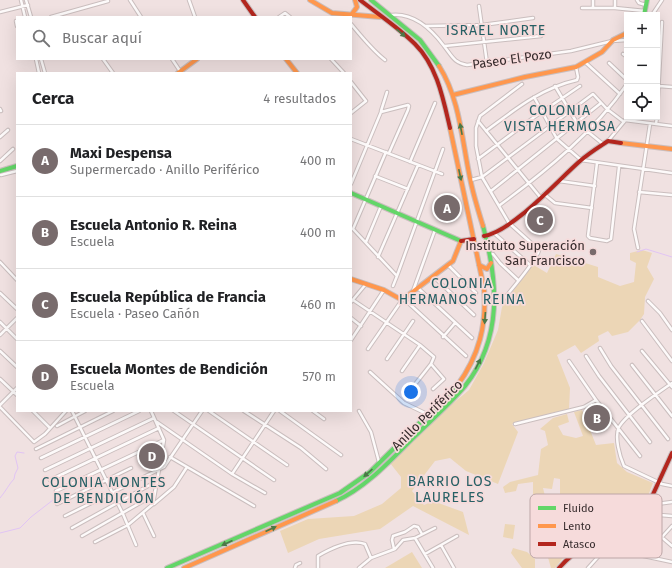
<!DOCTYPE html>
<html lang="es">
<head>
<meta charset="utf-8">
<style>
	body { margin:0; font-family:"Fira Sans",sans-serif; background:#f2f2f2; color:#202124 }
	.controls { position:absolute; right:12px; top:12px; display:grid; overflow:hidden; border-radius:0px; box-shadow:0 4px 16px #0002 }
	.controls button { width:36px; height:36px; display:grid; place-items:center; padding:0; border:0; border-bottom:1px solid #e0e0e0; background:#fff; color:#202124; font:20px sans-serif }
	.you { position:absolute; left:411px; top:392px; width:14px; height:14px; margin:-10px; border:3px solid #fff; border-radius:50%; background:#1a73e8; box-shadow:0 0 0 6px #1a73e833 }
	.badge { display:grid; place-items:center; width:26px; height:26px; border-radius:50%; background:#786b6c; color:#fff; font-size:13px; font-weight:700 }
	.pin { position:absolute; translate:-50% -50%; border:2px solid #fff; box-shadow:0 1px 4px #0006 }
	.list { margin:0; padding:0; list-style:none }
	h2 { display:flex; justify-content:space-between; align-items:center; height:52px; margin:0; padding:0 16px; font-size:17px }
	h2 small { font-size:13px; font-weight:400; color:#757577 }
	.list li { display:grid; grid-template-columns:26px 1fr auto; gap:12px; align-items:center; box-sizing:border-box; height:72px; padding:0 16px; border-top:1px solid #e0e0e0 }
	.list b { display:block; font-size:15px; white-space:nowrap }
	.list p { margin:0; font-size:13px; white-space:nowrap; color:#757577 }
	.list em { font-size:13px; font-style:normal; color:#757577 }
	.icon { flex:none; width:22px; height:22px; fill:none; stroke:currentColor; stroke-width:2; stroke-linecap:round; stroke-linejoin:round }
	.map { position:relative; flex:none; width:672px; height:568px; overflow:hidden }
	.search { position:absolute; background:#fff; box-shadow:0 4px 16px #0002; left:16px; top:16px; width:336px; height:44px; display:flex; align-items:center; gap:10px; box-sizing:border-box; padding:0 14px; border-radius:0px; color:#757577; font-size:15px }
	.panel { position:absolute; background:#fff; box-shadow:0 4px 16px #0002; left:16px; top:72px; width:336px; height:340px; border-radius:0px }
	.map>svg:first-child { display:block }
</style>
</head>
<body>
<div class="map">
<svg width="672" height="568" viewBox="0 0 672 568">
	<rect width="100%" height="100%" fill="#f0e1e1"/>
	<path fill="#ecd6b6" d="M642,250l10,3 -5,14 7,12 -9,18 -1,17 -4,6 -12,12 -16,4 -4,-5 -10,5 1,5 -18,12 -6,-8 -18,10 13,33 -1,21 -57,15 6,8 -20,52 -32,-13 -16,-13 -15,3 -23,30 12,14 9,-4 30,11 6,23 -56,-29 -33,23 -61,10 -31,14 -8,-22 28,-12 46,-3 28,-12 19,-16v-11l-11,-14 55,-53 24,-20 15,-27 14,-33 4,-23 30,-43 15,9 9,-19 42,13v10l22,9 14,-4 2,-19 -6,-3v-7z
		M582,410l14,35 18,-2 3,20 10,9 26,11 -9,23 3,12 -4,10 -8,4 -25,-1 -27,14 -7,-17v-7l-6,-19 -10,-3v-20l-6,-1 -2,11 -9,-1 3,12 -13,-1v-17l-15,2 -2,7 -11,2 -2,-6 7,-5 28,-7 3,-26 7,-4 -3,-14 -5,-2 13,-11 14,-4 2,8 -11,4 5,9 13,3 7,-2 -9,-24z
		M505,524l10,1 -2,14 -10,-2z
		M562,532h8l8,15 -11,6 -12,15h-4l-4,-14 14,-1z
		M513,548l14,4 8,7v9h-13l-11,-15z
		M412,552l10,16h-37z"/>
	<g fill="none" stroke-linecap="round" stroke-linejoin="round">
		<path stroke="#e1c4f4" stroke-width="1" d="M637,252l9,-3 26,8
			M0,498c6,-7 9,-14 14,-19l1,-5 3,-6 -3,-12 2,-4 7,1
			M0,533l20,-5 11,-11 22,-17"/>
		<g stroke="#cabebe" stroke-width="4.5">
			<path id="street" d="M21,0l4,17
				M26,0l5,17
				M130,0l11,17
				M189,0l6,17
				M637,0l2,3 7,2
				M479,6l8,57
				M593,7v-7
				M615,7v-7
				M582,8h33l30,3
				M0,12l28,-7
				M392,15c22,-2 40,15 52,31 8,10 10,17 23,19l104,-14 41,-10 15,-1
				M652,15l10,-15
				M51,17l57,-16
				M279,17l6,-4 5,4
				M16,21l1,5
				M351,24c10,12 22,27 34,36
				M426,26l56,-1 51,-7
				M445,46l96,-10
				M623,54l4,3
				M36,59l3,14
				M41,59l4,14
				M103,59l10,14
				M172,59l8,12
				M331,59l13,14
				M586,63l34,31
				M609,63l18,17
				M351,82l15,19 -15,12
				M555,86l22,37 26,21
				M659,86l13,1
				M534,97l23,42 24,21 91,13
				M0,109l1,2
				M381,111l6,-19
				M657,114l5,-92
				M625,120l47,6
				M478,121l63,77
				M656,124l1,-7
				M486,131c28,-21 55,-43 91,-51l1,-3 -2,-10
				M0,137l8,-7
				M351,139l91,35
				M608,141l20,-24
				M386,152l-33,77 44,47 -4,10
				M478,159l55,-41 47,-32
				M0,161l13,-12
				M410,162l25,-59
				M597,163l-9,73 2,2 17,3 4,-2 8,-72
				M1,175l16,-4
				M375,176l33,13
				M471,180l11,-3 111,-83 14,15 17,13
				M559,181l36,5
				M351,184l30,-72 27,-7 1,1 -1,4 -19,43
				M491,191l110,-88
				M639,192l33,3
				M544,194l11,9 37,5
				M500,205c46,-34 94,-73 127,-121
				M495,234l35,31
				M366,242l15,-36
				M638,248l-4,-19 16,-105
				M490,254h3l7,9 18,17
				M378,257l40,-92
				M0,262l17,18
				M448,265l28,28
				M397,276l46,-127
				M434,277l40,38
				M419,289l53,49
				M413,291l22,-61
				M0,293l17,16
				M404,299l62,57
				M353,300l67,45 14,12 -3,7 -15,19
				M503,300c7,-9 35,-41 36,-50l-30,-27 -27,-46 -6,-31v-18l4,-12 42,-32
				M648,301l12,12 12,17
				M351,302l15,-18
				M351,318l10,8
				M642,321l30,40
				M0,322l17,17
				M0,335l17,-17
				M443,337l12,-14
				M351,340l33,-50
				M600,348l11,18 57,73
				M368,349l34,-49
				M0,351l17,16
				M642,351l30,36
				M586,356l13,20 51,66
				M387,359l26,-38
				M569,361l27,39 44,56
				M431,364l13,15 -11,10
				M632,365l40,51
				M402,371l18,-26
				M370,372l34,31 23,11
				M0,379l17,16
				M672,383c-14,10 -45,30 -53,44 -5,10 1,30 5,39l38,18 10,2
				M0,405l17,-17
				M0,407l34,35 11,-8 21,-23
				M33,411l17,17
				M72,411l51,103 13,31
				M174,411l100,69
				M209,411l78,54
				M244,411l57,37 25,21
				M280,411l61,44
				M313,411l11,8
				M359,411l12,21 8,30
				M157,422l75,52 33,19
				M515,424l69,-17 12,-7
				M57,426l28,-15
				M36,449l77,-38
				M170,457l84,49
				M41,458l98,-47
				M45,470l109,-52
				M232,474l42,-63
				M50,480l109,-52
				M56,491l108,-51
				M57,504l74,-36
				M154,504l20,-17 13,-20
				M649,505l23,-3
				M143,513l11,23
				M660,515l12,1
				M65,516l99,-49 38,-56
				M72,528l85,-47
				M651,528l21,18
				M82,536l72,-41
				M662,537l10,-11
				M415,538l18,30
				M95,542l33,-17 25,-21 11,-64 -13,-29
				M595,542l30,10 47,10
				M441,545l13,23
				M394,549l-2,-9 1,-4 12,-4 9,-6 4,1 4,7
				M425,554l32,-18
				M295,568l1,-3 4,-2
				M318,568v-12c12,-7 33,-17 47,-12l6,14
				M359,568l12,-10 24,-9 8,-9 12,-2 20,-10
				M588,568l19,-21"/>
		</g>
		<g stroke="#cabebe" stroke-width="6">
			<path id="fast" d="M371,0l49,40 19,26
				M644,15l3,-15
				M0,171l17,-5
				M351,193l110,48
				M336,501c29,-13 53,-39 75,-61 18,-18 38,-35 54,-54 38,-48 33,-105 18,-160
				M167,568l173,-75 30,-21 87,-86"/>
		</g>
		<g stroke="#cabebe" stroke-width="6">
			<path id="slow" d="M310,0l22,13 48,4
				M352,14l5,-7 -2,-7
				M286,59l11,14
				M439,66c21,33 23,75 31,112 3,16 8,32 13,48
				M178,73l19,-14
				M453,95l72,-18 51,-10 26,-15 11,-12 14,-7
				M450,128l34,160c3,37 -5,68 -27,98
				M621,143l51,6
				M479,265l8,4 4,-6
				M351,279l33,11 18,10 51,-39 8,-20
				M184,568l152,-67"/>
		</g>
		<g stroke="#cabebe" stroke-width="6">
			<path id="jam" d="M243,0l12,17
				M360,0c18,14 39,28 55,44 22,22 28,54 35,84
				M484,236c29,-5 73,-55 96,-75 9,-8 19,-14 28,-20l13,2
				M461,241l13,-2
				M559,568c15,-17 34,-29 56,-32 14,-2 25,3 36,-8l-2,-25 23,-50"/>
		</g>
		<use href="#street" stroke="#fdfafa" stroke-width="2.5"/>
		<use href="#fast" stroke="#63d668" stroke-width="4"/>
		<use href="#slow" stroke="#ff974d" stroke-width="4"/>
		<use href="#jam" stroke="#b3261e" stroke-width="4"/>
	</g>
	<defs><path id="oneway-solid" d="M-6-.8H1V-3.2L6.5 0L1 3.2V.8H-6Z"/></defs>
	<g fill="#4b7848">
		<use href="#oneway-solid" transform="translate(401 33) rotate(41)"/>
		<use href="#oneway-solid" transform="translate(461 129) rotate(-101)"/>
		<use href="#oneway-solid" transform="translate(460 175) rotate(78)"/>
		<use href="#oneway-solid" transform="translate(485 318) rotate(94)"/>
		<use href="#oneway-solid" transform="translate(478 364) rotate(-63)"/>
		<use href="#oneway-solid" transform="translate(368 473) rotate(138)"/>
		<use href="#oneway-solid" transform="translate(271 529) rotate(-24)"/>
		<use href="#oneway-solid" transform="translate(227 543) rotate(156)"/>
	</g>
	<circle fill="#786b6c" stroke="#f6dbdb" stroke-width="1.5" cx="593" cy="252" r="4"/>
	<g text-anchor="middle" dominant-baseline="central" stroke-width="3.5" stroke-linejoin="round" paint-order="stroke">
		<g font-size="13" fill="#372c2d" stroke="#f6dbdb">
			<text transform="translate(512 59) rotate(-8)">Paseo El Pozo</text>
			<text transform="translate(427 415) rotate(-45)">Anillo Periférico</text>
		</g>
		<g font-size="13" fill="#372c2d" stroke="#f6dbdb" text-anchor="end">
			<text x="585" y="245">Instituto Superación<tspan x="585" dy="15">San Francisco</tspan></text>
		</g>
		<g font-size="14" letter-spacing="1" fill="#266065" stroke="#f6dbdb">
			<text x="496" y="30">ISRAEL NORTE</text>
			<text x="560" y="110">COLONIA<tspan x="560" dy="16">VISTA HERMOSA</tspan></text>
			<text x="462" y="283">COLONIA<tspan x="462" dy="16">HERMANOS REINA</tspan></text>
			<text x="450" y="481">BARRIO LOS<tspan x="450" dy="16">LAURELES</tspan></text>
			<text x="104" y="482">COLONIA MONTES<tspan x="104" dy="16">DE BENDICIÓN</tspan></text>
		</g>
	</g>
	<rect x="530" y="494" width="132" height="64" rx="6" fill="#f6dbdb" stroke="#bda6a7" stroke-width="1"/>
	<rect x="538" y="506" width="18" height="4" fill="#63d668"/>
	<rect x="538" y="524" width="18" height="4" fill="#ff974d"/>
	<rect x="538" y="542" width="18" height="4" fill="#b3261e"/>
	<g font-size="11" fill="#372c2d">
		<text x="563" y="512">Fluido</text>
		<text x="563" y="530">Lento</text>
		<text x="563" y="548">Atasco</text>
	</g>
</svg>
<div class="controls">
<button>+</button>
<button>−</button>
<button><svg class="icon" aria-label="locate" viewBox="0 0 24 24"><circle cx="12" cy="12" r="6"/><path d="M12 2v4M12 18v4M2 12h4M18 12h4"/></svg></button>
</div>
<div class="you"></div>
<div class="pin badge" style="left:447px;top:208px">A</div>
<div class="pin badge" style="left:597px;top:418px">B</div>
<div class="pin badge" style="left:540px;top:220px">C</div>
<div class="pin badge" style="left:152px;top:456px">D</div>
<div class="search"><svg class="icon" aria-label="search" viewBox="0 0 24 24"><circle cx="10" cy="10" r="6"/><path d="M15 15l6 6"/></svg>Buscar aquí</div>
<section class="panel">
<h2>Cerca<small>4 resultados</small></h2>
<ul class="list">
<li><span class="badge">A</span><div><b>Maxi Despensa</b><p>Supermercado · Anillo Periférico</p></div><em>400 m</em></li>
<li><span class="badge">B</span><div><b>Escuela Antonio R. Reina</b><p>Escuela</p></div><em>400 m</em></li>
<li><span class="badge">C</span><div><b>Escuela República de Francia</b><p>Escuela · Paseo Cañón</p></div><em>460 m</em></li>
<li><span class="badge">D</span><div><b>Escuela Montes de Bendición</b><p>Escuela</p></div><em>570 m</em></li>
</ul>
</section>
</div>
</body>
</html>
